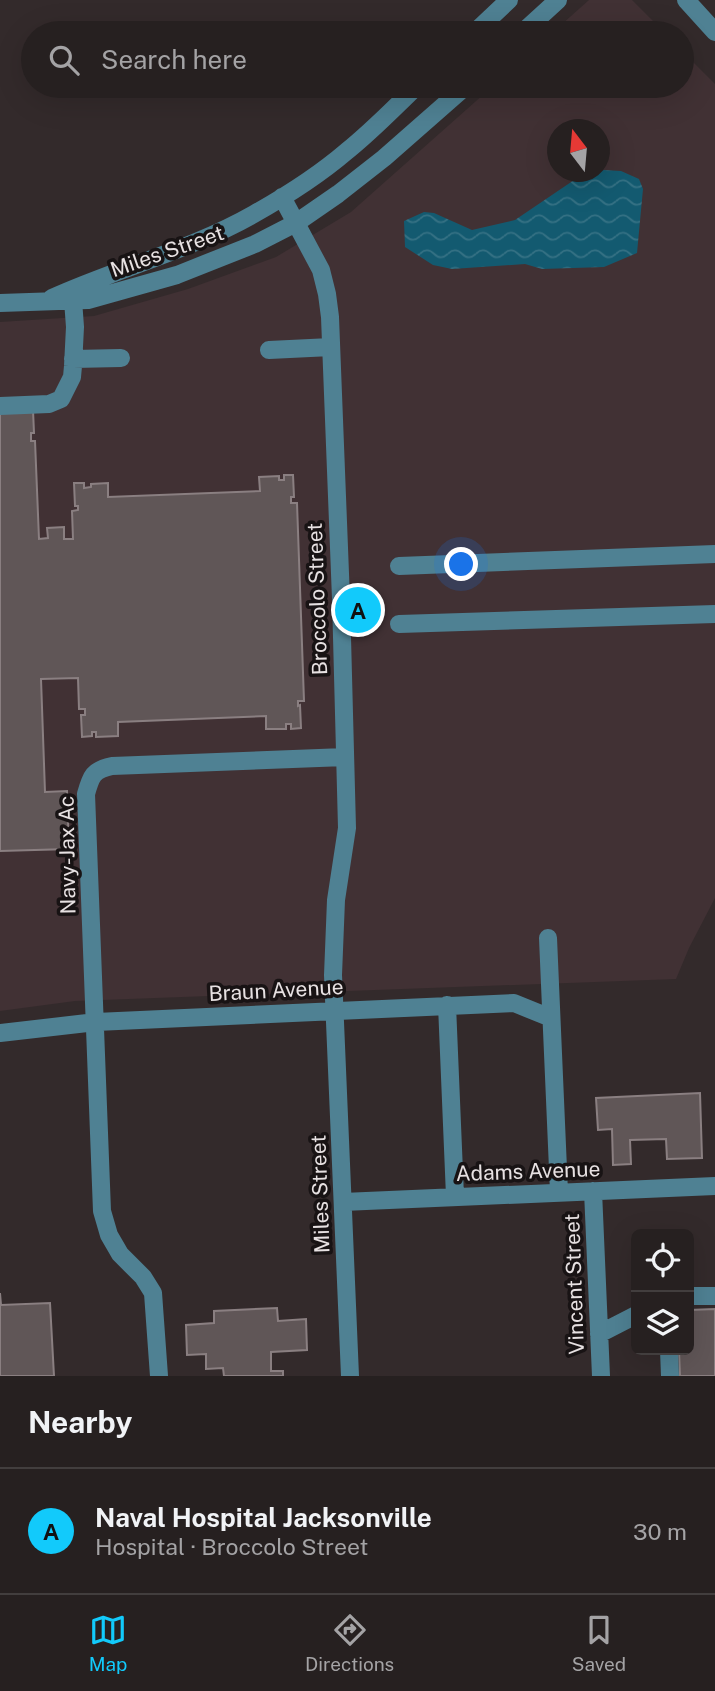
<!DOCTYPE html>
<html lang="en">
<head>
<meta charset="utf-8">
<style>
	body { margin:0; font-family:"Public Sans",sans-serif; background:#322d2d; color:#f1f3f6 }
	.controls { position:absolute; right:21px; bottom:21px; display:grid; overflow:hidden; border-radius:10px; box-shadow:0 7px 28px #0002 }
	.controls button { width:63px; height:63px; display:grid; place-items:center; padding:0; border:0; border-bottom:2px solid #423e3e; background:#262020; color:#f1f3f6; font:35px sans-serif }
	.compass { position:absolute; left:547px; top:119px; width:63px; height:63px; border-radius:50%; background:#262020; box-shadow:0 7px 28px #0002; rotate:344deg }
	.you { position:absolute; left:462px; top:565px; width:24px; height:24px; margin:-18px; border:5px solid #fff; border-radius:50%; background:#1a73e8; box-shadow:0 0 0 10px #1a73e833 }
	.badge { display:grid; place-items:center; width:46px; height:46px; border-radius:50%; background:#12cafb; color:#111; font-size:23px; font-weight:700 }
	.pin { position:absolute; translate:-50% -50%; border:4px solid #fff; box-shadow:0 2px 7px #0006 }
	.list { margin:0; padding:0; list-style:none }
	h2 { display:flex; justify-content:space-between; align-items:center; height:91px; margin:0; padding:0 28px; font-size:30px }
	h2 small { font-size:23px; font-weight:400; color:#a4a3a5 }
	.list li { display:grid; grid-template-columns:46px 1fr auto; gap:21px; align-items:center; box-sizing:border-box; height:126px; padding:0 28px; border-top:2px solid #423e3e }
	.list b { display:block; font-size:26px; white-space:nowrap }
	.list p { margin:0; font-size:23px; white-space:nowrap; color:#a4a3a5 }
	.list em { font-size:23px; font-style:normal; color:#a4a3a5 }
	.icon { flex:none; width:38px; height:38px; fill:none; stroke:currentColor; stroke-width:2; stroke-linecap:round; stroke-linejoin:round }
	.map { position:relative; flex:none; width:715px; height:1376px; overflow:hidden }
	.search { position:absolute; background:#262020; box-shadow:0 7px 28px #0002; left:21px; right:21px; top:21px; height:77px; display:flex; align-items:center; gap:18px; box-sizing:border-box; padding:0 24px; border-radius:38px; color:#a4a3a5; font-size:26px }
	.sheet { height:217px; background:#262020 }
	nav { display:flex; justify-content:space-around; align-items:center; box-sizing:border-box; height:98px; border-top:2px solid #423e3e; background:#262020; font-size:19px; color:#a4a3a5 }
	nav a { display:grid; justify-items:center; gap:4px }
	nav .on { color:#12cafb }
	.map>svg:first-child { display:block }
</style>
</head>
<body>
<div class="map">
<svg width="715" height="1376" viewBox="0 0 715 1376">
	<defs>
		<pattern id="water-waves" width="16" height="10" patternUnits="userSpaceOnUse" patternTransform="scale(1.75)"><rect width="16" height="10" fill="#135a70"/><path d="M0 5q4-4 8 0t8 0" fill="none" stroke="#357184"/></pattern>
	</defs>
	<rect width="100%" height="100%" fill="#332a2b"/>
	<path fill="#413134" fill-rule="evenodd" d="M589,0h43l33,33h-113z
		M682,51l33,33v814l-26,50 -13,31 -601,22 -75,10v-689l94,-6 94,-27 88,-32 75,-45 142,-126h189zM558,130h42v42h-42z"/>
	<path fill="url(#water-waves)" d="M604,170l17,1 18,8 4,10 -6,64 -33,14 -62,2 -17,-5 -73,5 -19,-4 -28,-18 -1,-26 20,-9 10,1 38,17 43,-10 68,-46z"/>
	<path fill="#605657" stroke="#8a7f81" stroke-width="2" d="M33,410l1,23h-3v8h4l4,98 9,-1 -1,-10 17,-1v12h9l-1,-28 6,-1v-4h-3l-1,-23h10v5l7,-1v-3l17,-1v14l152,-6 -1,-14 20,-1v4h5v-5h9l1,22h-3v6h6l7,198h-6v5l2,-1 1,23 -10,1v-5h-5v5h-20v-13l-148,6v14l-22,1v-5h-4v4l-10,1 -1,-22h4v-6h-6l-1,-31 -37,1 4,113 22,-1 2,58 -69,2v-440z
		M700,1093l2,65 -35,1 -1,-20 -36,1 1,24 -18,1 -1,-36 -14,1 -2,-32z
		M0,1293l1,12 49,-2 4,73h-54z
		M277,1308l1,13 28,-2 1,31 -36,2v19h12v5h-59l-1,-8 -17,1v-15l-19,1 -1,-30 28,-2v-12z
		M715,1309v67h-35l-1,-26h10v-40z"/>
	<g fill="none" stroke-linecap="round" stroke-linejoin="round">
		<path stroke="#4f8193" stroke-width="18" d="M686,0l29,32
			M474,33l35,-33
			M522,33l36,-33
			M282,197l39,73 6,24 3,23 11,282 6,229 -11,72 -3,75 17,401
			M52,298c66,-30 139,-48 202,-84 32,-18 65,-39 93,-63 25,-20 47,-43 70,-65
			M0,303l88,-3 89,-25 78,-31 41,-21 42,-29 46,-36 82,-72
			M269,350l62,-3
			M73,359l48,-1
			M0,406l49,-2 12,-5 11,-22 1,-11 2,-39 -2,-27
			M399,566l316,-12
			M399,624l316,-10
			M548,938l11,254
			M447,1005l8,191
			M0,1033l96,-11 418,-19 37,15
			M593,1191l8,185
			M343,1202l372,-16
			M689,1296h26
			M599,1334l37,-19
			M669,1350l1,26
			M159,1376l-6,-83 -10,-16 -23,-23 -11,-19 -7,-24 -16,-417c5,-18 7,-24 26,-28l233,-9"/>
	</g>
	<g text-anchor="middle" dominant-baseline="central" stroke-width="7" stroke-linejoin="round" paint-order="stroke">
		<g font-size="21" fill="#e7e1e2" stroke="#181314">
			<text transform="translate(167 251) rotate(-19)">Miles Street</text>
			<text transform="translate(317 599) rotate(-92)">Broccolo Street</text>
			<text transform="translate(67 855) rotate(-91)">Navy-Jax Ac</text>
			<text transform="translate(276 990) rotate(-3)">Braun Avenue</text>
			<text transform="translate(528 1171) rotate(-2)">Adams Avenue</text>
			<text transform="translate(320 1194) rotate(-92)">Miles Street</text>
			<text transform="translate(574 1284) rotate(-92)">Vincent Street</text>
		</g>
	</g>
</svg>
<div class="controls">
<button><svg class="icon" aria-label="locate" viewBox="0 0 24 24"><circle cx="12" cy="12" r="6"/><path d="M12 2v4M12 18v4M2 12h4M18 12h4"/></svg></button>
<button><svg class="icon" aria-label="layers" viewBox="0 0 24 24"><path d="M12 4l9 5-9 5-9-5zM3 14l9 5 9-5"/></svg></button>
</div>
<svg class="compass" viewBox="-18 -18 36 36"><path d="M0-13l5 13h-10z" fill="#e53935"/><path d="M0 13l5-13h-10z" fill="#a4a3a5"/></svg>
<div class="you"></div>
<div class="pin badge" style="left:358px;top:610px">A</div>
<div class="search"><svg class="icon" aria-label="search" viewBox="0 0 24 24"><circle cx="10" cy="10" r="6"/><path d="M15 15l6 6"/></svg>Search here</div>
</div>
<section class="sheet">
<h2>Nearby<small></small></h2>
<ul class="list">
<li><span class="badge">A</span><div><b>Naval Hospital Jacksonville</b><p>Hospital · Broccolo Street</p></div><em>30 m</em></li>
</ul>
</section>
<nav>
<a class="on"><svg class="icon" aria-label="map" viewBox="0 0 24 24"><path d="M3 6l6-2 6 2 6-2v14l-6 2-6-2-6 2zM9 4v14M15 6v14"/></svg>Map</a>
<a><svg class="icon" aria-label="directions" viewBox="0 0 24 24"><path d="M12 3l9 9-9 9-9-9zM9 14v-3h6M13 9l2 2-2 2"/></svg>Directions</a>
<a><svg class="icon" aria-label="saved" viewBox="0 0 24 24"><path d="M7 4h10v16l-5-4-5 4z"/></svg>Saved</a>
</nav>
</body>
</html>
